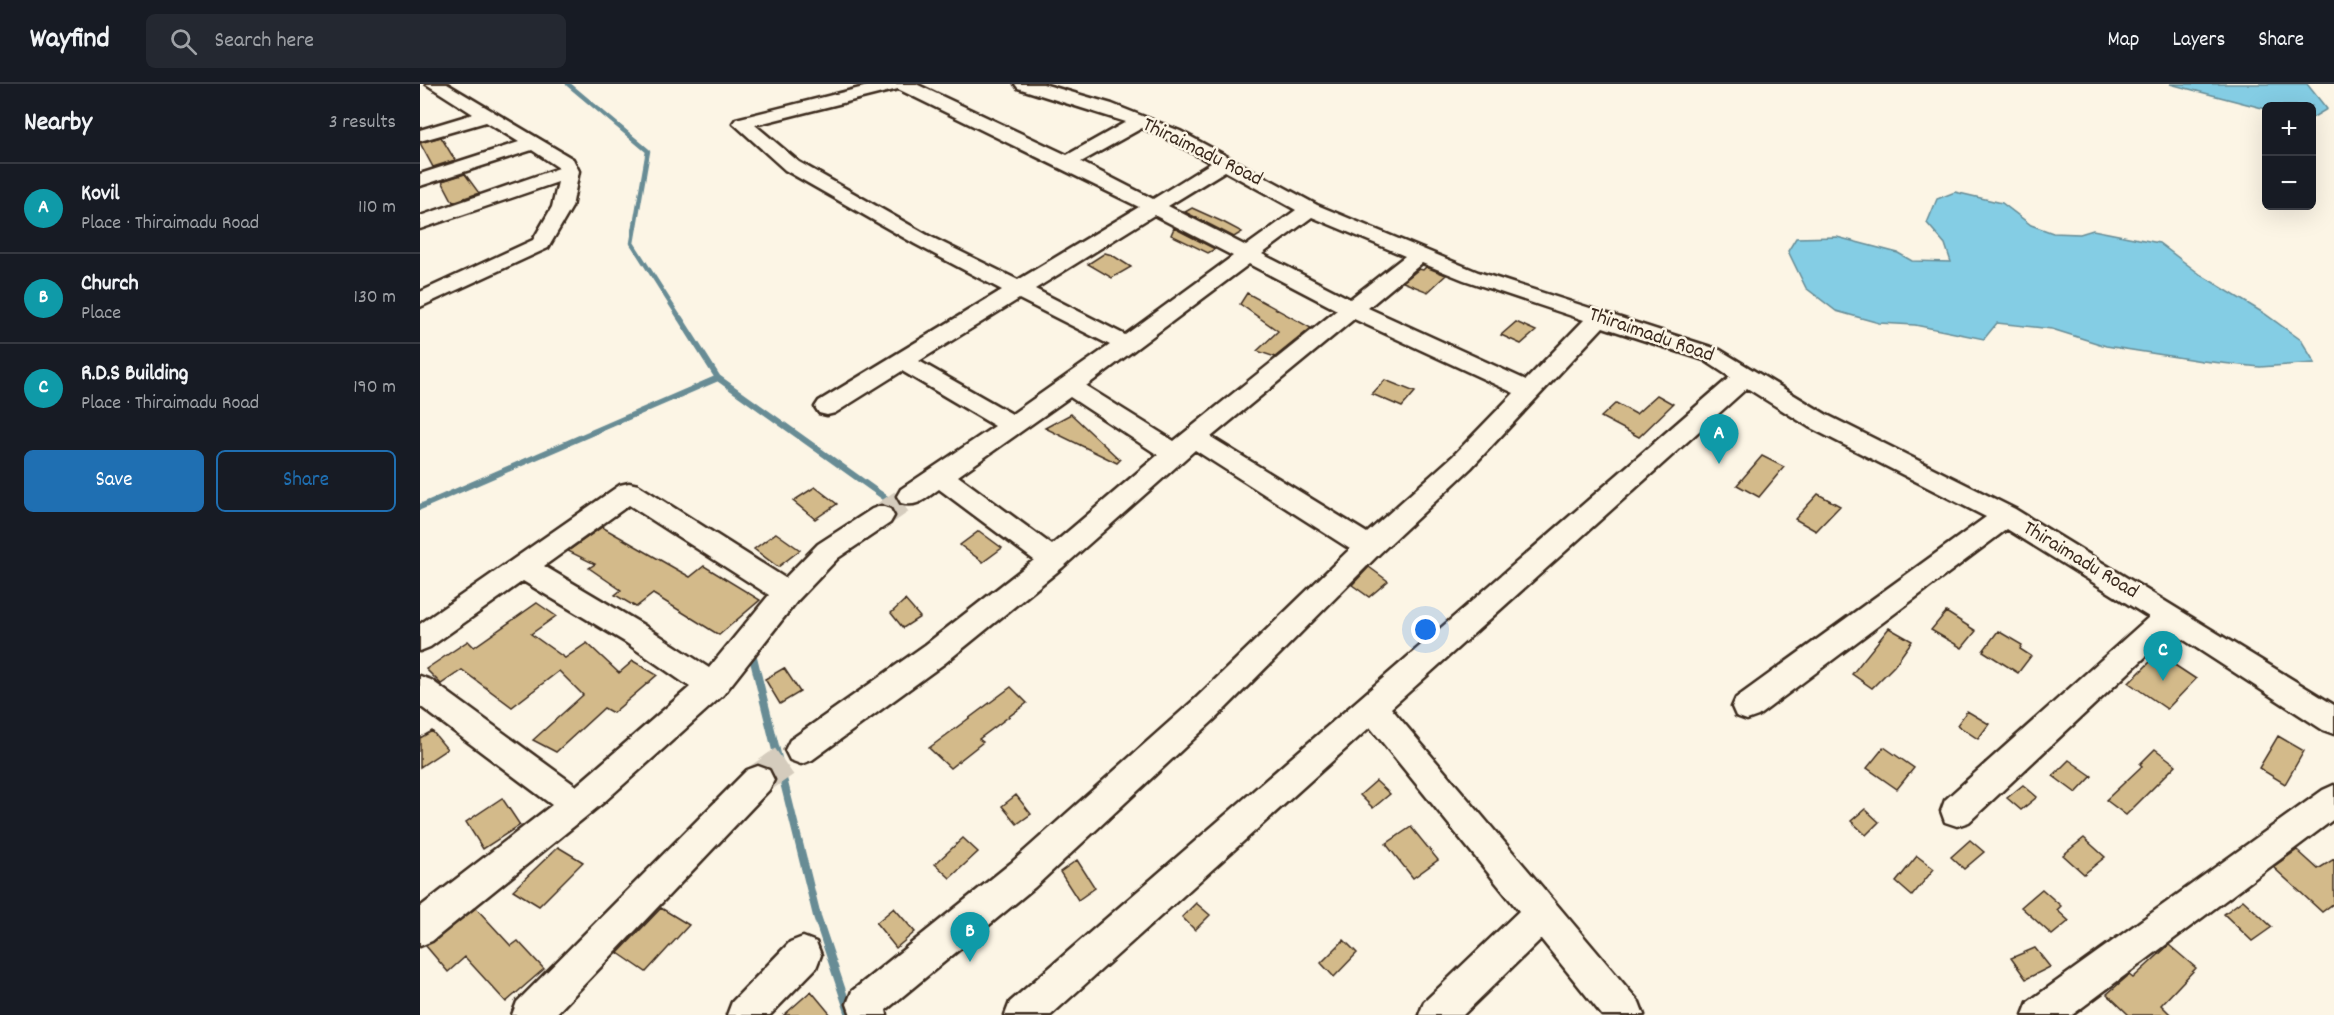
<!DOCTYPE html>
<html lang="en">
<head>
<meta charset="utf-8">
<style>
	body { margin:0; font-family:Dekko,sans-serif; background:#242831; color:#f1f3f6 }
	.controls { position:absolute; right:18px; top:18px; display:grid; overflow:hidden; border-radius:9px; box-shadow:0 6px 24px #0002 }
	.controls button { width:54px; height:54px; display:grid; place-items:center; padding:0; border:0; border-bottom:2px solid #363941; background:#171b24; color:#f1f3f6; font:30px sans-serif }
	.you { position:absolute; left:1006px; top:546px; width:21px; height:21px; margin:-15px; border:4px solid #fff; border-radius:50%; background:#1a73e8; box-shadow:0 0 0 9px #1a73e833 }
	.badge { display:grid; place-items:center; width:39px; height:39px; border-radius:50%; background:#1f6fb2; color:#fff; font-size:20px; font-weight:700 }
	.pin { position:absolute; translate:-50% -50px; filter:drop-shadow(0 2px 3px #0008) }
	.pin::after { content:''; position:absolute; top:32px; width:21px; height:18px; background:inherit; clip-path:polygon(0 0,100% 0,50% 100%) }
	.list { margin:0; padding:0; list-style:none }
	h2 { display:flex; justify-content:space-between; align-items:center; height:78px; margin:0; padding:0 24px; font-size:26px }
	h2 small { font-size:20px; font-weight:400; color:#9ea1a6 }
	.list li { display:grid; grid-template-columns:39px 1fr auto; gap:18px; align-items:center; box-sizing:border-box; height:90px; padding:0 24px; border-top:2px solid #363941 }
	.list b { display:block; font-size:22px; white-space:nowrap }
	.list p { margin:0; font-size:20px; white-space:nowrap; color:#9ea1a6 }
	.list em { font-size:20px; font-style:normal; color:#9ea1a6 }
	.actions { display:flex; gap:12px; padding:18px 24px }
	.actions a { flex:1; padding:14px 0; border:2px solid #1f6fb2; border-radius:9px; text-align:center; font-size:21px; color:#1f6fb2 }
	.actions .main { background:#1f6fb2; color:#fff }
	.icon { flex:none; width:33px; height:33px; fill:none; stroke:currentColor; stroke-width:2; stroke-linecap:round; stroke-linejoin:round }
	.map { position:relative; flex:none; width:1914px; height:931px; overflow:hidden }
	header { display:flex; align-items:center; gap:36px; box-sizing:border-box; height:84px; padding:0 30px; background:#171b24; border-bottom:2px solid #363941 }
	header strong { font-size:28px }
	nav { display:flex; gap:33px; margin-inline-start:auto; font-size:21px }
	.search { width:420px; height:54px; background:#242831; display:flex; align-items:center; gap:15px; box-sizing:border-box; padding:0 21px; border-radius:9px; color:#9ea1a6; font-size:22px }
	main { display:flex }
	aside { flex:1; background:#171b24 }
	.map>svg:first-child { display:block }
</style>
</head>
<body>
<header>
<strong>Wayfind</strong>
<div class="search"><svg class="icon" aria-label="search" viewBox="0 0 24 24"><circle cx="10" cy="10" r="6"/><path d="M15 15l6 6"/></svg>Search here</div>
<nav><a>Map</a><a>Layers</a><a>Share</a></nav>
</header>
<main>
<aside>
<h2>Nearby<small>3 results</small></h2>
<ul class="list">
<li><span class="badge" style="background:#0f9aa8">A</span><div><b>Kovil</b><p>Place · Thiraimadu Road</p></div><em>110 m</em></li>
<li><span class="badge" style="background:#0f9aa8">B</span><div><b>Church</b><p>Place</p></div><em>130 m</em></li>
<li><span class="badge" style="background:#0f9aa8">C</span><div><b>R.D.S Building</b><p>Place · Thiraimadu Road</p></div><em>190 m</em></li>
</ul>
<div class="actions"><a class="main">Save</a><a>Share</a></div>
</aside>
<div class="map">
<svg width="1914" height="931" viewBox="0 0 1914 931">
	<rect width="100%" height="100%" fill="#fcf5e5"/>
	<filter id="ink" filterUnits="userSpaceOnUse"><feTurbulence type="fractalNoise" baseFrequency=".0167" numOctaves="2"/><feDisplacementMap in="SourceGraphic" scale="12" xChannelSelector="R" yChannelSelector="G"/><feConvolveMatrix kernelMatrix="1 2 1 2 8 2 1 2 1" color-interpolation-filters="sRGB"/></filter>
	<g filter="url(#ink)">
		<path fill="#84cde4" stroke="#678c95" stroke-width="1.5" d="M1750,0h137l20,25 -15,9v-12h-46v3z
			M1535,108l47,11 29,22 22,8 27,1 13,-4 66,13 42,32 64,39 36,26 14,23 -55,4 -58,-6 -96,-15 -54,-17 -55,-6 -13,16 -69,-14 -36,-2 -43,-12 -30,-23 -18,-37 8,-13 41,-1 61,16 14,8 39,1 -6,-18 -18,-21 10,-24z"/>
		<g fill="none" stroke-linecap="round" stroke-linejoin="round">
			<path stroke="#678c95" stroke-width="4.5" d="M148,0l80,67 -16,92 49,77"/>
			<path stroke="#678c95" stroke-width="6" d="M298,294l183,131 -15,11
				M0,423l298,-129 -38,-60"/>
			<path stroke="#678c95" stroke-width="8" d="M334,566l-2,3 65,263 33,99"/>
		</g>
		<path fill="#d3ba8a" stroke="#3b2a1e" stroke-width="1.5" d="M21,53l14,23 -22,7 -13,-24z
			M45,90l14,19 -26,9 -11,-21z
			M772,124l31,14 19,10 -8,5 -49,-25z
			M754,144l41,21 -7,4 -37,-18z
			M685,169l7,2 19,12 -19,11 -24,-14z
			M1006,183l20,8 -18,17 -25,-10 16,-13 4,1z
			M827,209l64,35 -36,29 -18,-6 21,-20 -38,-27z
			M1096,238l20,9 -15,13 -20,-9z
			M965,296l30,12 -13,15 -30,-13z
			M1237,311l16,9 -34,33 -38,-20 15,-14 20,11z
			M651,330l49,46 -3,3 -72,-35z
			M1342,372l22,11 -25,30 -22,-12z
			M395,403l22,17 -22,15 -22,-18z
			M1398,410l22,12 -24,25 -21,-12z
			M182,443l88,50 14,-11 56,34 -41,35 -66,-41 -17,13 -21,-12 6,-5 -32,-22 6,-4 -27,-13z
			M559,447l23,17 -19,14 -23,-17z
			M356,449l24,17 -22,17 -24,-18z
			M949,483l19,14 -19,16 -17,-12z
			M485,516l15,17 -17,11 -12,-15z
			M117,519l19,13 -25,18 34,24 22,-15 32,30 14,-12 24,14 -44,38 -9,-5 -48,44 -23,-12 50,-45 -24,-24 -47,36 -50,-37 -21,14 -15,-15 42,-28 6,6z
			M1526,528l30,19 -14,17 -31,-18z
			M1469,544l23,13 -18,25 -22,22 -20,-14z
			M1578,547l24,14 -2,4 11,7 -13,17 -35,-22z
			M1738,570l38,25 -29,30 -38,-26z
			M364,584l16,24 -20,12 -15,-25z
			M591,603l16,16 -48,36 4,3 -33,26 -21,-20z
			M1547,627l22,13 -11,15 -21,-14z
			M12,647l15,18 -27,18v-29z
			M1858,652l26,15 -19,33 -26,-16z
			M1464,663l30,21 -17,21 -30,-21z
			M1735,665l21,16 -50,50 -20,-15 36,-34 -2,-2z
			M1649,676l23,16 -16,17 -23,-17z
			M956,697l14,13 -17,14 -13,-13z
			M1603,701l14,12 -16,13 -14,-12z
			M596,711l15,19 -14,10 -15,-18z
			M82,714l18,27 -37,24 -17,-27z
			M1445,725l14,13 -13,13 -15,-14z
			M991,743l27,33 -25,18 -27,-34z
			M543,754l15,14 -28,26 -15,-14z
			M1664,754l21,19 -21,17 -21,-19z
			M1550,756l14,12 -20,17 -13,-12z
			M138,763l25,15 -44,44 -26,-16z
			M1877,766l21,19 16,-10v44l-12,9 -49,-45z
			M1497,772l17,13 -22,27 -16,-14z
			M657,776l18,28 -17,12 -18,-28z
			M1622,805l19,17 -4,4 12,11 -17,14 -31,-28z
			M1823,816l29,27 -20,14 -28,-27z
			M776,819l14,12 -15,15 -13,-13z
			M56,824l35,38 7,-5 26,28 -38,33 -41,-45 -17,15 -22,-26z
			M241,824l28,17 -43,47 -28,-19z
			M474,824l21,24 -19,16 -20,-25z
			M924,856l13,13 -23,24 -13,-14z
			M1749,861l27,23 -35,37 10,10h-42l-22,-21 22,-19 4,3z
			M1615,864l15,19 -24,12 -15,-21z
			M391,907l20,24h-47z"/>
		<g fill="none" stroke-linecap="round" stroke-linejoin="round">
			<path stroke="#d5ccbd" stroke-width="25" stroke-dasharray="25 13" stroke-linecap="butt" d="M461,432l29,-20"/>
			<path stroke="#d5ccbd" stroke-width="32" stroke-dasharray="32 16" stroke-linecap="butt" d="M338,696l43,-30"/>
			<g stroke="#3b2a1e" stroke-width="5">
				<path id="minor" d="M6,0h21l126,75 6,12 -7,36 -24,41 -128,59v-15l113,-52 19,-33 6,-25 -138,47v-13l139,-48 -27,-18 -112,36v-12l99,-32 -33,-20 -66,19v-11l53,-16z
					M456,0h40l151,71 59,-33 -108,-34 -3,-4h28l69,20 68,27 137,74 161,67 242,78 107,65 188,94 319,196v29l-11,-4 -151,-98 -203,190 -12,4 -12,-4 -4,-11 4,-11 204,-183 -142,-88 -249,187 -11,4 -11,-4 -4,-9 4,-9 250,-181 -177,-90 -62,-39 -356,320 248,294 5,13h-42l-61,-76 -78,76h-44l5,-13 95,-91 -149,-184 -319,288h-46l5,-13 720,-625 -26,-17 -101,-33 -132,141 -92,86 -162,163 -182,170 -149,123 1,5h-36l-4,-11 5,-13 159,-128 184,-164 155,-150 -155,-99 -132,117 -118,96 -133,97 -11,4 -11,-4 -5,-10 5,-10 135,-95 109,-85 -95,-71c-13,9 -22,19 -38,14l-4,-7 4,-7 94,-63 -93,-55 -67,42 -8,2 -8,-2 -4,-6 4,-6 183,-111 -87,-46 -130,-74 -52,-47 3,-4zM478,5l241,118 -121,73 -89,-44 -130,-74 -44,-37zM722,44l26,11 43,24 -58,36 -72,-37zM805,87l71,39 -50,36 -78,-40zM734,131l79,41 -108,79 -90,-46zM892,133l93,39 -55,43 -88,-45zM1002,179l42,17 120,40 -58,60 -158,-72zM829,180l88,46 -163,131 -88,-55zM599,215l91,46 -98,69 -93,-53zM934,235l160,74 -61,63 -86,77 -156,-96zM650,313l88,58 -106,90 -94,-69z
					M209,399l9,2 147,93 33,-34 54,-35 9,-3 9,3 4,7 -4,7 -52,35 -41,43 -74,94 -119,107 -172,139 -12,5v-39l132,-102 -132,-99v-30l11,4 145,106 114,-99 -65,-45 -102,-61 -93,66 -10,4v-27l200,-139zM209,421l140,90 -60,73 -64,-42 -101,-60z
					M338,682l11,4 5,10 -5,10 -214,225h-43l5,-13 230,-232z
					M1914,701v34l-262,196h-49l5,-13 295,-212z
					M383,853l13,5 5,13 -5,13 -46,47h-43l5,-13 58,-60z"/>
			</g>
			<use href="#minor" fill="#fcf5e5" fill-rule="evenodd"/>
		</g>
	</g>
	<g text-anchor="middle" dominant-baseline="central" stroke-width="5" stroke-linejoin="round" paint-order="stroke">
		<g font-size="21" fill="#3b2a1e" stroke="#fcf5e5">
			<text transform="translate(782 69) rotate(26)">Thiraimadu Road</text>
			<text transform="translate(1231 252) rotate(19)">Thiraimadu Road</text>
			<text transform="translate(1660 477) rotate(31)">Thiraimadu Road</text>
		</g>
	</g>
</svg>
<div class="controls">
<button>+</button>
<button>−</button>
</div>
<div class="you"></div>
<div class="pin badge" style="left:1299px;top:380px;background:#0f9aa8">A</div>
<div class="pin badge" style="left:550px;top:878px;background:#0f9aa8">B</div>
<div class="pin badge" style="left:1743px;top:597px;background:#0f9aa8">C</div>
</div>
</main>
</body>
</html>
